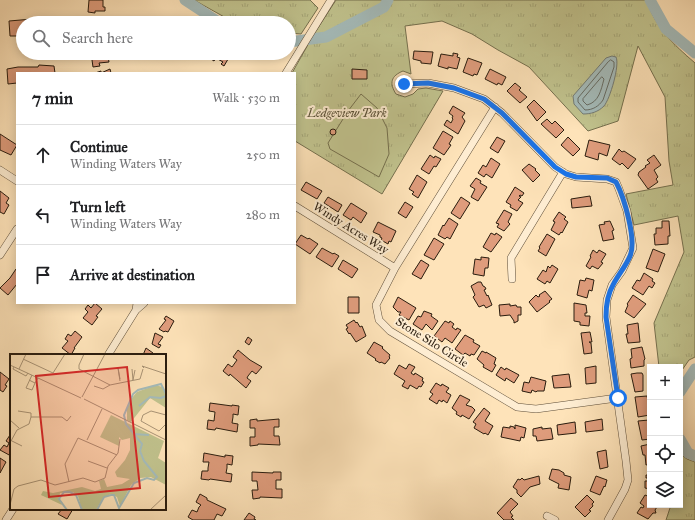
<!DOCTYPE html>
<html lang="en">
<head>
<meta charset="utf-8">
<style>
	body { margin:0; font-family:"IM FELL Great Primer",serif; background:#f2f2f2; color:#202124 }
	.controls { position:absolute; right:12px; bottom:12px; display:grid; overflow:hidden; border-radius:0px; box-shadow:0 2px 10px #0003 }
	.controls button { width:36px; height:36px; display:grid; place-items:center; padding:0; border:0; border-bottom:1px solid #e0e0e0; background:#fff; color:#202124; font:20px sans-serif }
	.stop { position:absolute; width:12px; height:12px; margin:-9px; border:3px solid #1a73e8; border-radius:50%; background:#fff }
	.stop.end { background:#1a73e8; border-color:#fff; box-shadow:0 1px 4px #0008 }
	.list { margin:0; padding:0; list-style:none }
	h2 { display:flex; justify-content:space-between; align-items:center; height:52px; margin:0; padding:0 16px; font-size:17px }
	h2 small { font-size:13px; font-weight:400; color:#757577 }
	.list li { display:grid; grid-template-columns:26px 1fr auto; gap:12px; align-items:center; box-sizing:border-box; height:60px; padding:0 16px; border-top:1px solid #e0e0e0 }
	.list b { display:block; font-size:15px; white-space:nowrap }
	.list p { margin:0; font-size:13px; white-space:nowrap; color:#757577 }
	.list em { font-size:13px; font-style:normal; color:#757577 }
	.icon { flex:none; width:22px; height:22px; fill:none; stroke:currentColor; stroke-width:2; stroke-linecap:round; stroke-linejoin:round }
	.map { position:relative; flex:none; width:695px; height:520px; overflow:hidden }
	.search { position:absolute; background:#fff; box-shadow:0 2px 10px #0003; left:16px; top:16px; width:280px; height:44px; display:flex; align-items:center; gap:10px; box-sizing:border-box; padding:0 14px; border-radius:22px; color:#757577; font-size:15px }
	.panel { position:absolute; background:#fff; box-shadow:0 2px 10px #0003; left:16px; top:72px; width:280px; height:232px; border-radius:0px }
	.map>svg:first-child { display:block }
</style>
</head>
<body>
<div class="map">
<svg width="695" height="520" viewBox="0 0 695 520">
	<defs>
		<pattern id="grass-tufts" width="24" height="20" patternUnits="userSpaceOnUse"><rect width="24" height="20" fill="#c1c38e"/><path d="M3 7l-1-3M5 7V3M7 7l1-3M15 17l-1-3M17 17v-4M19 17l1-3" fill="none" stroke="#a6a779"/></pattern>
	</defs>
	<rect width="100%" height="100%" fill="#fee3b9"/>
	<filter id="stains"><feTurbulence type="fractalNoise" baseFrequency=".005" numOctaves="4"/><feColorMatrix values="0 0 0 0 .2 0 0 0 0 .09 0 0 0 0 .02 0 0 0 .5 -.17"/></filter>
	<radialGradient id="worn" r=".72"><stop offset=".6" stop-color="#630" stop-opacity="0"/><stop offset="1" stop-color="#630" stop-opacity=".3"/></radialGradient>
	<path fill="url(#grass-tufts)" stroke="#75704e" d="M194,0h116l8,8 -17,26 -12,-1v-10h-54z
		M336,0h310c11,29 26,43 49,63v294l-6,3 -9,13v-6h-21l-5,-44 30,-71 -6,-36 -44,9 -8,-31 47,-9 -4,-24 -4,-64 -27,-51 -20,75 -30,10 -59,-64 -31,-17 -26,-16 -30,-13 -37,5 6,48 -8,-3c-12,5 -14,12 -7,23l9,3 8,-3 5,-5 8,-1 17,3 -61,103 -87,-53v-68h-3l22,-39z
		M680,454l7,5 8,3v58h-29l5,-15h9z"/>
	<path fill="#c1c38e" stroke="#75704e" d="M361,94l16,14 10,20 2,26 -10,23 -49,-28 -2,-6 20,-32z"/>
	<path fill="#a4bbba" stroke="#737b75" d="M612,56l4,1c4,8 -6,42 -12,49 -6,6 -13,8 -21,8l-9,-10 -1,-8 33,-38z"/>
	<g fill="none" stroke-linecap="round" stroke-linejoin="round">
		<path stroke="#666c64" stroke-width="1" d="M611,60l3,2v5l-11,33c-4,6 -10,10 -18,10l-7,-8v-4l30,-36z
			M602,77l2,2c-3,11 -5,23 -17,26l-4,-4v-2z"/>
		<path stroke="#737b75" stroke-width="2" d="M384,7v-7"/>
		<path stroke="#a4bbba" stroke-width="11" d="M185,0l35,23
			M650,0l16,29 29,24
			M289,42l37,-5 58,-30 4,-7
			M680,392l15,-23
			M680,439l8,14 7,3"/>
	</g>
	<path fill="#df9c7c" stroke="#291c0e" d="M89,0h14v7h2v4h-10v2l-7,-1z
		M56,17l1,6h-34v13h-13l-1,-15z
		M414,51l19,1 -2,12 -10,-1v-2l-8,-2z
		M91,53h14l1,5 2,-1 1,5 -10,1 1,3 -7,1z
		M210,53h13l3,2 3,-2 2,1 -7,12 -3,-2 2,-2 -7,-4 -2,3 -6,-4z
		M453,53l5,1 -1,3 3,1 -3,11 -9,-2v2l-10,-3 3,-12 12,2z
		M468,58l14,5 -5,12 -3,-1 -1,2 -10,-4z
		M39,65l15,1 1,7h-38v10l-9,1 -1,-15 11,-2h20z
		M110,69l1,4h-16l6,-2v2z
		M352,69l15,1v9h-15z
		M490,69l16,8 -4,8 -4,-2 -1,2 -12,-6z
		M515,83l6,5 -2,2 8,7 -7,6 -13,-12z
		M534,100l12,12 -9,9 -10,-14z
		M453,106l12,7 -3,4 3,4 -7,13 -14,-9 3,-5 4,3 2,-4 -1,-1 1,-2 -4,-3z
		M547,119l5,5 3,-3 9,9 -8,8 -15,-14z
		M330 132a3 3 0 1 1 6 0a3 3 0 1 1-6 0Z
		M443,131l10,6 -4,7 2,1 -7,10 -11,-7z
		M0,134l17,11 -6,10 -11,-5z
		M497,137l8,4 -7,12 -8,-5z
		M568,137l12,12 -7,7 -12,-11z
		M589,140l21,5 -3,11 -8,-3 -1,7 -13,-4z
		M619,149l3,3 2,-1 12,8 -8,10 -6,-6 -2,2 -8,-6z
		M430,155l4,3 1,-2 6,3 -5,8 -2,-1 -5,8 -8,-5z
		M654,155l7,10 -7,5 4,7 -2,2 2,3 -10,7 -10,-14 1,-3 7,-5 -1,-1 5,-3 -3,-3z
		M491,158l9,6 -8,14 -6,-4 -2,3 -6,-4 5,-8 3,2z
		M529,164l7,5 -1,1 5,5 -7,7 -11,-12z
		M417,175l10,7 -9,16 -6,-4 2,-2 -5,-3z
		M476,178l5,3 -1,2 7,4 -9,14 -7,-4 4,-8 -5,-3z
		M306,182l16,9 -5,8 -16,-9z
		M515,187l9,6 -2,3 -2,-1 -1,1 2,1 -3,3 5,3 -6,8 -7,-4 1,-2 -5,-3z
		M0,191l9,7 -3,5 3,2 -5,9 -4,-2z
		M590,196l2,10 -20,2 -1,-9z
		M328,197l14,8 -4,7 -14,-9z
		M461,197l9,6 -10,16 -9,-6z
		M405,202l8,5 -7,11 -8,-5z
		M351,203l16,10 -6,10 -8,-6 -2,3 -8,-5z
		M504,210l8,4 -4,8 2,2 -6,7 -7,-4 2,-3 -3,-1z
		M559,212l7,5 -2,2 4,3 -6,11 -1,-1 -2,3 -8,-5 4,-8 -2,-1z
		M449,218l9,6 -8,15 -3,-2 -2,2 -7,-4 5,-10 1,1z
		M610,221l4,9 -2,1 2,8 -11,2 -4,-16 6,-1 -1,-2z
		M662,221h7l1,15h-2v8l-13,1 -1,-11h2v-6h6z
		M378,222l18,9 -5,11 -2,-1 -1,3 -7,-4 1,-2 -2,-1v-2l-7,-3z
		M491,233l4,2 1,-2 6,4 -11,15 -8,-5z
		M547,234l8,5 -9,17 -8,-5 2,-3 -1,-1z
		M301,235l7,4 1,-1 9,6 -8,10 -15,-10z
		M434,238l10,6 -10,16 -10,-5z
		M322,248l11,6 1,-1 5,3 -7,11 -16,-10z
		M653,249l12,5 -7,18 -12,-4z
		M593,250l4,3 2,-3 7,4 -5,8 2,1 -5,6 -6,-3 -2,3 -4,-3 5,-9 -1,-1z
		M481,257l8,1 -1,10h-3l-1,8 -11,-2 2,-15 6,1z
		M343,260l15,9 -6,9 -14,-9z
		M421,260l8,5 -8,14 -9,-5z
		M552,265l6,4 -8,14 -3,-2 -2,3 -8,-5 6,-9 3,2 2,-6 2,2z
		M16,269l1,1v14l-9,11 -8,-7 10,-10z
		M644,273l9,6 -1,2 3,2 -3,5 -3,-2 -6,9 -11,-7 5,-8 3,1z
		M586,278l8,2 -2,11 -3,-1 -2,8 -10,-3 3,-15 5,1z
		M478,282h3l2,4 2,1 1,2 -2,1 3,6 1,-1 4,10 -6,3 -2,-3 -5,2 -6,-10 2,-2 -4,-9z
		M545,291l7,8 -3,2 1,1 -13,10 -8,-10 7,-7 2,2 2,-1 -1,-1z
		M633,295l13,9 -12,14 -9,-6 3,-7 -1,-1z
		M348,297h11v16h-11z
		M398,297l18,11 -7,12 -10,-5 2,-3h-3l-5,-5z
		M95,303l7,6 -6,7 2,1 -6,8 -9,-7 5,-6 -3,-3 3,-4 3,3z
		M574,303l12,2 1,8h-2v3h5l-1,10 -9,-1v-3l-6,-1z
		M510,304v2l6,-1 1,2h4v8h-3v6l-4,2v-2l-4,-6 -10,1 -1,-11z
		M424,311l8,3 -1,2 7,5 -6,9 -6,-6 -4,6 -9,-6 5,-8 3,1z
		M166,316l8,5 -6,11 -3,-1 -1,1 -5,-3 7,-9 -2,-1z
		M354,320l2,3 1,-1 3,5 2,-1 4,10 -10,6 -6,-9 -1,1 -3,-5 2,-1 -2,-3z
		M445,321l4,2 1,-2 4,3 -2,3 4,3 1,-2 4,2 -9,13 -7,-5 -3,4 -8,-6z
		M638,323l2,19 -12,1 -2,-9h2l-1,-9z
		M75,331l7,6 -8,11h1l-4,7 -9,-7 6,-7 -3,-2 3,-5 3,2z
		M590,332l2,10h-3l2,1 1,10 -8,1 -3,-21z
		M155,333l8,4 -5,7 3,1 -2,3 -7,-4z
		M465,335l9,5 -1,2 7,4 -6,9 -3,-1 -1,2 -5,-3 -2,2 -8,-6z
		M248,337l4,3 -3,5 -4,-3z
		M374,342l9,5 -1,1 8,7 -1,2 1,1 -5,6 -4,-2 -1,1 -5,-3 1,-1 -9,-6z
		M642,347l3,12 -1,1v6l-13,2 -1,-9 2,-1 -1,-9z
		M146,348l7,5 -2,2h-8z
		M238,350l12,10 12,7 -6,7 -4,-3 -4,5 -1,2 4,3 -5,7 -16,-14 -1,2 -6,-5 5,-7 4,3 5,-7 -4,-3z
		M482,351l4,2v-1l10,6 -2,6 2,1 -4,7 -9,-5 1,-2 -7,-6z
		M409,364l6,3 -4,6 3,2 1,-2 8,5 -1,3 2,1 -3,5 -2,-1 -2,3 -7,-4 -2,4 -6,-3 3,-5 -11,-7 5,-9 7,4z
		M596,366v17l-10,1 -1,-16z
		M501,367l4,3 1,-2 13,7 -5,8 -8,-5 -1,3 -9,-6z
		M0,372l9,7 -4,6 2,1 -4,6 -3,-2z
		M637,373h5l1,2v16l-8,1 -4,-18z
		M569,374l2,13 -17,1 -2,-12z
		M531,377l15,4 -2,10h-7l-1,1 -4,-2 -1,3 -9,-2 2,-9 5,1z
		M436,383l5,3 1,-2 7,4 -3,4 5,3 -4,8 -4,-3 -1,2 -3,-2 -2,4 -8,-5 4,-5 -3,-2z
		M460,395l10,5 -4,5 6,2 3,3 -6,9 -7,-4 -1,2 -5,-3 1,-2 -5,-4z
		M647,396l1,5h2v14l-12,2 -3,-20z
		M210,403l22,3v-1l7,1 -1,9 -5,-1v3l-1,6 6,1 -1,8 -21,-4 -1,2 -8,-1 1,-9 6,1 1,-9 -6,-1z
		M484,408l6,5 -5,8 8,5 -5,9 -3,-2 -1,1 -10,-6 2,-4 -3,-2z
		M257,419v2l22,-2v8h-5v9h5l1,9 -22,-1v1l-8,1v-9h5v-9h-5v-8z
		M602,419l1,11 -17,2 -1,-10z
		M649,420l1,19 -8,1 -4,-19z
		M575,422l1,11 -18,2 -1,-10z
		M515,425l11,3 -2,10 -3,-1 -1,4 -19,-4 2,-10 7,1v-2l4,1 1,2z
		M542,427v2l9,-1 2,11 -16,2 -1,-5h-3v-7z
		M10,435l1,1v20l-11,-6 4,-5 3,2 2,-4 -3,-2z
		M650,444v20l-4,1 -1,-10h-2l-2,-9z
		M606,450l2,17 -8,2 -3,-17z
		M204,453l21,4v-2l8,1 -1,9 -5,-1v4l-1,5 6,1 -1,8 -21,-3 -1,1 -8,-1 1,-8h6v-3l1,-6h-6z
		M0,458l6,4 -6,11z
		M552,469l7,1 5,3v2l7,2 -2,13 -11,-2 1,-4 -10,-5z
		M648,471h2v18l-5,-1v-7h3v-3h-2v-3h2z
		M252,472l21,1v-1h8v8h-5v9h6v9l-22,-1v1l-7,1 -1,-9h6l-1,-9h-5z
		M539,476l1,8 -10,3 -9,10 -4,-4v-3l-4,-3 5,-8 2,1 2,-2 2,2z
		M596,476l11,4 -2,7 -1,-1 -4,9 -10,-4z
		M200,494l7,4v2l19,9 -4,7 -5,-2 -3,6h-21l-5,-3 4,-7 5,2 2,-5 2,-2 -5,-3z
		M587,495l7,7 -2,2 1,2 -4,4 2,1 -6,6 -10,-10z
		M645,495l5,2v8h4l3,2 -2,3 1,3h-3l-5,6 -11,-6 4,-6 2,1 1,-2 -4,-3z
		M511,498l7,6 -8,8 3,4 -2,1 3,3h-10l-7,-7z
		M62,509h11l-6,10 -9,-5z
		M249,513l6,4 -1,2 2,1h-12z"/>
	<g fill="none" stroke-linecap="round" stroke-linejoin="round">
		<g stroke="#5e4e39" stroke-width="8">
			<path id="minor" d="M286,73l45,-73
				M404,84l24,-1 26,5 30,11 18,14 53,54 11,7 10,3 31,2 9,3 3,7 8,22 6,37 -11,23 -10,14 -5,15 -1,17 20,144 2,19 -3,9 -17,31
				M495,107l-100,161 -19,37 3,15 11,11 127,76 19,2 81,-11
				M0,170l17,11
				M295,206l100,62
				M0,255l17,-26
				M512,279l-1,-21 52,-86
				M136,310l8,-7
				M108,355l28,-45 1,-7
				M547,516l8,4
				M6,520l7,-11"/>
		</g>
		<use href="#minor" stroke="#feedd2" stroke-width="7"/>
	</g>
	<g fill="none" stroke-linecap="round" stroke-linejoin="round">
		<path stroke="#1a73e8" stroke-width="5" d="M404,84l24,-1 26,5 30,11 18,14 53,54 11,7 10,3 31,1 9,4c8,15 21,58 14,74 -4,10 -12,19 -17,29 -6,10 -7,21 -7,32l12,81"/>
	</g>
	<g text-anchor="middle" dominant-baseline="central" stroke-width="4" stroke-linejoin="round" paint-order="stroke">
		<g font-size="12" font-style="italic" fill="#574e34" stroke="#feedd2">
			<text x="347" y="113">Ledgeview Park</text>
		</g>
		<g font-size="12" fill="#291c0e" stroke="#feedd2">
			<text transform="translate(351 228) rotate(32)">Windy Acres Way</text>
			<text transform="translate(432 342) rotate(32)">Stone Silo Circle</text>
		</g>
	</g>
	<g transform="translate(10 354)">
		<rect width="156" height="156" fill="#fee3b9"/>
		<path d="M146,31l6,2 4,9v12l-16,-10 -19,24 -4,-2v-12l5,-10 5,-6zM101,61l53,26 -6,17 8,5v22l-15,-8 -11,1 -9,7 -11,21 -3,-9 -6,-3 -8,4 -7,12h-14l-4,-14 -5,-4 -13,1 -1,6 3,6 -21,-10 2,-4 10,2 29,-6 13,4 6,-2 -2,-8 5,-2 3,8 15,-3 8,-5 -13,-2 -2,-5 10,-12 5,-10v-12l-8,2 -3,-3v9l-19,-9z" fill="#c1c38e"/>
		<path d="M98,72l9,5 -10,6 -4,-1z" fill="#c1c38e"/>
		<path fill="none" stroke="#a4bbba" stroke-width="2" d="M129,52l11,-9 11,1 5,-2M123,80l16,1M57,156l-8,-11 5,-7h6l6,3 6,15M87,156l7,-13 7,-2h3l5,13 15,-25 13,-5 7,2 3,-3 -13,-16 -4,-10 2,-7 -16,-20 -2,-9 9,-21 5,-4 23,-6 5,10"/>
		<path fill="none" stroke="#a99375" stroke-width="1" d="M74,0l-5,11v4l31,16 30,-6 3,-10M13,5l30,14 12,-19M0,11l71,33M4,13l-1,2 13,7 2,-3M134,14l-2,-2 24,8M9,15l7,-15M122,15l1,11 2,-10M22,21l-6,13 6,2 3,-7M110,25l-2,-11 2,13M19,26l6,3 3,-5M84,32l9,3 7,-4M72,43l23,-43M74,45l82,41M8,57l13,2v4h31l5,4 4,-5M156,61l-15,-4 -8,4 -2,6 18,10 7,-7M0,66l9,8M0,86l12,6M77,86l15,-31M1,87l6,-11 12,-6 2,-7M78,107l19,7M59,128l-4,-18 13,-26 39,17M0,151l4,-16 4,-3 23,-6 14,5 28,-7 12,4 10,-4 3,-12 10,-13 2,-14M140,156l16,-15"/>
		<path fill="#d62828" fill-opacity="0.15" stroke="#d62828" stroke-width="2" d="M117,13l13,121 -91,9 -13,-121z"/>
		<rect width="156" height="156" fill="none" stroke="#291c0e" stroke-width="2"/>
	</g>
	<rect width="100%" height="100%" filter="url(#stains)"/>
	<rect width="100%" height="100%" fill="url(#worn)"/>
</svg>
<div class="controls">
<button>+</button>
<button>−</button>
<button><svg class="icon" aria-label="locate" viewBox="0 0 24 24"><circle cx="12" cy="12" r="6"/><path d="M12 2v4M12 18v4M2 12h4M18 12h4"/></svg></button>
<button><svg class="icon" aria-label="layers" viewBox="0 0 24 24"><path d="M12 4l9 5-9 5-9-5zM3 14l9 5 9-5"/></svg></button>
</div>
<div class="stop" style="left:618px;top:398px"></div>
<div class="stop end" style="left:404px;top:84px"></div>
<div class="search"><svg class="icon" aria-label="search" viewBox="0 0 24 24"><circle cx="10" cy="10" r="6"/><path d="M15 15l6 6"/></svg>Search here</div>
<section class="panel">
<h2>7 min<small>Walk · 530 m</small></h2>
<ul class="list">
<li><svg class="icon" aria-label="ahead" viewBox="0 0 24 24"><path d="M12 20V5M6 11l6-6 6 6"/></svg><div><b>Continue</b><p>Winding Waters Way</p></div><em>250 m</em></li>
<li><svg class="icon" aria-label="left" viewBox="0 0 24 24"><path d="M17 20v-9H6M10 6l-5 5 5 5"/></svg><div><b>Turn left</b><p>Winding Waters Way</p></div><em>280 m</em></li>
<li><svg class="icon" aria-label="arrive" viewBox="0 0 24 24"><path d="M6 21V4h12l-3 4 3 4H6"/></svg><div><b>Arrive at destination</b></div></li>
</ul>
</section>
</div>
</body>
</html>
